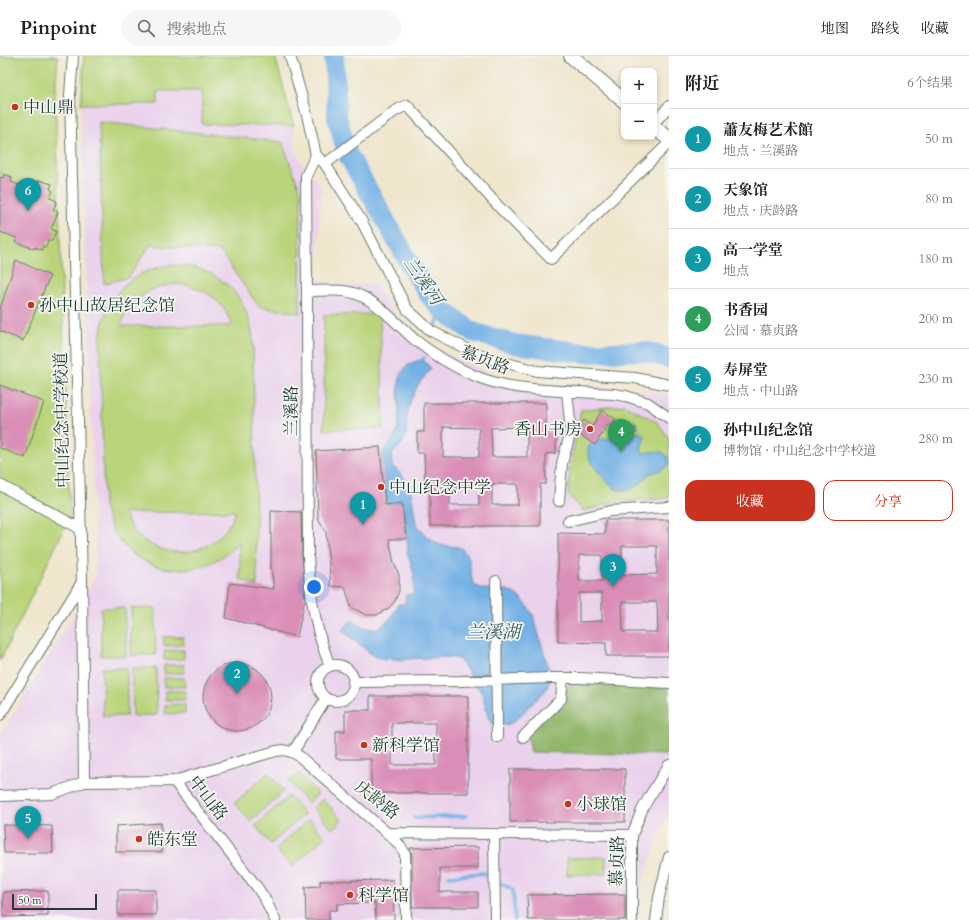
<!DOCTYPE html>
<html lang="zh">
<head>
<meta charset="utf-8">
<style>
	body { margin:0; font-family:Cardo,"Noto Serif SC",serif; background:#f6f6f6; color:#202124 }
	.controls { position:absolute; right:12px; top:12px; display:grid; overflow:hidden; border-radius:8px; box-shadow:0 2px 6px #0003 }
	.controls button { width:36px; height:36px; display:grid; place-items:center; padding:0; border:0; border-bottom:1px solid #e0e0e0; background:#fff; color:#202124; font:20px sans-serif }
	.scale { position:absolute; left:12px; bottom:10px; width:85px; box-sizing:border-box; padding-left:4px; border:2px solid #1f3d34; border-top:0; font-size:11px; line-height:14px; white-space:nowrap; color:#1f3d34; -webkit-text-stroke:3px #f6f6f2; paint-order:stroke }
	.you { position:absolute; left:314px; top:531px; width:14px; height:14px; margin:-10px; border:3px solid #fff; border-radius:50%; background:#1a73e8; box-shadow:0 0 0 6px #1a73e833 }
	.badge { display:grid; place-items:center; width:26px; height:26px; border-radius:50%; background:#c8321e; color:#fff; font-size:13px; font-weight:700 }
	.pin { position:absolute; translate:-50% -33px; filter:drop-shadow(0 1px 2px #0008) }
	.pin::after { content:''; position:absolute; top:21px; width:14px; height:12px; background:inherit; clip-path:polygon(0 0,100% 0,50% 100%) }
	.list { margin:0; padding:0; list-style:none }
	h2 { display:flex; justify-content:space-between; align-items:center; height:52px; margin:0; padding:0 16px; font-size:17px }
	h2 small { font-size:13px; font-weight:400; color:#757577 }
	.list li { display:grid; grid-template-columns:26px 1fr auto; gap:12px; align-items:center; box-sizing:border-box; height:60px; padding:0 16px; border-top:1px solid #e0e0e0 }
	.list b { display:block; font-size:15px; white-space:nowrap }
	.list p { margin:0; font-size:13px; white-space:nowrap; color:#757577 }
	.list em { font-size:13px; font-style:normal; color:#757577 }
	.actions { display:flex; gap:8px; padding:12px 16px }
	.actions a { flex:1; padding:9px 0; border:1px solid #c8321e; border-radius:12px; text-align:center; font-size:14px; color:#c8321e }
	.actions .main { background:#c8321e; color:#fff }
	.icon { flex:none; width:22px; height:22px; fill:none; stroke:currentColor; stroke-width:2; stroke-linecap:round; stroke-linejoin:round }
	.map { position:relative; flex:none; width:669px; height:864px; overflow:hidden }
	header { display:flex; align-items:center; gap:24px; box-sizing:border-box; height:56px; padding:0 20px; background:#fff; border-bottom:1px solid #e0e0e0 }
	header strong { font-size:19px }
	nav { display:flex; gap:22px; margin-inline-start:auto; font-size:14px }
	.search { width:280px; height:36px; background:#f6f6f6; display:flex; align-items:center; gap:10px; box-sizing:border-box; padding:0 14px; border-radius:22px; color:#757577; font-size:15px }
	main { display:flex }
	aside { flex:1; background:#fff }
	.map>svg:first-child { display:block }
</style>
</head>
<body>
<header>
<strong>Pinpoint</strong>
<div class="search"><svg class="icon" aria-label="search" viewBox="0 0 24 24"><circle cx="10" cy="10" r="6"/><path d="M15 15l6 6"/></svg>搜索地点</div>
<nav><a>地图</a><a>路线</a><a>收藏</a></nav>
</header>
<main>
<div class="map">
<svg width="669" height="864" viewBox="0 0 669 864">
	<rect width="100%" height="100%" fill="#f6f6f2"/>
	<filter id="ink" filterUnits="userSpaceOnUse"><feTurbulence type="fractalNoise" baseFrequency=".025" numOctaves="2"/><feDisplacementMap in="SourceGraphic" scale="8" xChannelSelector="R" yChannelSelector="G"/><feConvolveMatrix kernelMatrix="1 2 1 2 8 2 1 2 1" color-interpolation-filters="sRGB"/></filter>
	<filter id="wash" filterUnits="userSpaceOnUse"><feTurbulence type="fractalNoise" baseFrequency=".012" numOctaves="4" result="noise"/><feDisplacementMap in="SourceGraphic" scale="16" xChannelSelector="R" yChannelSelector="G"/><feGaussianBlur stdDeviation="0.9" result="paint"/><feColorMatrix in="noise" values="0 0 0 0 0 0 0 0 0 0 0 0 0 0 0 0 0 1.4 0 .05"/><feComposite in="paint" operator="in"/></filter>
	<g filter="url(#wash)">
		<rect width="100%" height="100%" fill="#f0e6cd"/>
		<path fill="#ead1ec" d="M158,35h44v33l92,2 1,23 6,13 20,25 -4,91 11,6 49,1 3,9 17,22 30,26 29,17 31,14 36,9 123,8 23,6v414l-31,84 -1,26h-637v-184l96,-159 -15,-473h77z"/>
		<path fill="#b9d47a" stroke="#6c8857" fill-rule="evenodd" d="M0,0h58l-3,38 15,423 -70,144z
			M84,0h191l19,70 -92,-2v-33h-44v13h-77z
			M99,66l183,20 19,50 -1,121 -41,-6 -39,-56 -70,-6 -21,32 -25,7z
			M170,209c48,0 79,29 83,76l4,245 -17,-7 -1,-37c-33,38 -94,37 -123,-6 -6,-10 -10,-20 -12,-31l-4,-164c3,-42 28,-70 70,-76zM178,228c26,3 46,16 54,42h-111c7,-27 30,-40 57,-42zM235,455c-3,13 -12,24 -23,31 -22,15 -51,13 -71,-4 -8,-7 -13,-16 -17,-25z
			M380,258l4,114 -60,2v-115z
			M625,349l32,17 12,16v60l-54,4 -32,9 -15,-17 2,-29 11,-55z
			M101,552h24l1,48h-25z
			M131,552h24l1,47h-25z
			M163,581h20l1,8 -20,1z
			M184,594v9l-20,1v-9z
			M164,609h20v8l-20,1z
			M102,612h25v48h-24z
			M132,612h24l1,47 -24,1z
			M164,622h20l1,9h-21z
			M165,635h20v9h-20z
			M185,648v9l-20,1v-9z
			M268,717l16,18 -34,30 -16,-18z
			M299,717l19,21 -10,9 -19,-21z
			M289,740l16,18 -34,30 -16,-18z
			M323,743l19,21 -10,9 -19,-21z
			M309,763l16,18 -33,30 -16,-18z
			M606,801v17l-39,1v-17z"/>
		<path fill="#92b66a" stroke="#587a4f" d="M569,628l100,4v63l-4,4 -134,-3 -5,-24z"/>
		<path fill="#73b0e5" stroke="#49768c" d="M422,304l9,8 -13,17 -8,17 -3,13 -1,20 -4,9 -9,9 -2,6 1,4 3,5 13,14 3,10 5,32 10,12 14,9 17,2 5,2 4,5 3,6 3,20 4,6 8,3 23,1 8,4 5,4 6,6 7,11 9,31 8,28 -1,8 -3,8 -31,31 -6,3 -14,1 -4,-3 -3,-5 -6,-24 -8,-10 -7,-13 -7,-10 -4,-2 -10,-1 -39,2 -5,1 -20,-2 -8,-2 -9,-7 -23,-19 10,-10c6,4 14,9 22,9 11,-1 20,-15 24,-25h7l1,-9 8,-1v-19l-3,-13 -4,-8 1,-6 -5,-46 -16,2 -5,-48c1,-2 1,-4 2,-6 1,-1 4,-3 4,-4 5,-6 9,-13 10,-20 4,-22 -10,-62 24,-66z
			M636,366l2,5 -11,2 1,5 12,-2 5,4 -4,13 2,4c11,-1 23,-6 26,10 -4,8 -13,8 -21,11 -8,13 -17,17 -32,16 -8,-9 -40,-35 -24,-47 8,-5 19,-5 28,-6l5,-14z"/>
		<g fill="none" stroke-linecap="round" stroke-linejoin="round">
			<path stroke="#73b0e5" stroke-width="3.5" d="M436,269l7,-14
				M422,304l2,-2
				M414,762l52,-2
				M449,820l34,-3 30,17 2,30"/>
			<path stroke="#73b0e5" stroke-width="20" d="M334,0l3,61 10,36 67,118 15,24 14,16 30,21 41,12 69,9 61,-2 25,7"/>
		</g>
		<g id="blocks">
			<path fill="#da8db7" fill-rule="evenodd" d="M4,118l8,3 -1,5 24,9 4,-11 13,4 -2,5 3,2 -3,7 7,3 -4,9 5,2 -7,17 5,2 -4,10h-4l-2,6 -3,-1 -1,4 -7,-3v2l-20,-7 2,-4 -17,-6v-55l3,1z
				M16,204l34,16 -27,65 -23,-10v-22z
				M0,329l44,17 -19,56 -25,-10z
				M424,347h122v29h10v21l-10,1v30h-6v42h-110v-41h-5l-1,-32h-7v-21h7zM443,371l36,1v29h-36zM527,371v30h-35l-1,-29zM492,428h26v21h-26zM450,429h29v20h-29z
				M602,354l14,9 -5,7 -3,-2 -13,21 -18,-12v-1l7,-12 8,6z
				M380,391l5,58 17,-2 4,36h-17l5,24 5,12v16l-4,10 -6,7 -12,7h-11l-15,-8 -6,-20 -14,-1 -5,-54 -8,-14 -2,-67z
				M271,455l30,1 1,44 3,43 -8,38 -71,-19 4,-35 44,6 -3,-22z
				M605,464h64v136h-63v-13l-48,-1v-109l47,1zM622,490h35v28l-35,1zM579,499h23v26h-23zM579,537h23v28l-23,1zM622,546h35l1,30h-35z
				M203 641a34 34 0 1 1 68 0a34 34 0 1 1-68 0Z
				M370,640h98v97h-97v-34h-35v-28h9v-21h25zM392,667h44v42h-44z
				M510,713h115v53h-115z
				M161,767l1,29h-46v-26z
				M3,769l49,1 1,27h-49z
				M478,791v21h-38v24h38v15h-66v-53l-2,-6z
				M393,824l1,40h-18l-1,-17 -38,1v6h-8v10h-23l-1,-33 15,-1v-5z
				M118,834h38v25h-38z
				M48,835v25l-45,1v-25z
				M625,838v26h-97l-1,-25z"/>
		</g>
	</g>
	<g filter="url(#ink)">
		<use href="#blocks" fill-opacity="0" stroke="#68786a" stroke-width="1"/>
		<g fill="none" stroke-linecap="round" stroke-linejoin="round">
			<g stroke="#68786a" stroke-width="12">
				<path id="street" d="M73,0l-3,39 12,487 2,200
					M290,0l17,59 9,40 9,9 36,56 46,89 24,22 42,21 23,8 41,11 98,7 34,7
					M654,67l15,-17
					M316,99l-10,21 1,115 1,265c1,22 3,44 8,65 3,15 8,30 14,45
					M325,108l70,-53 12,-6 93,103 51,51 118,-116
					M307,235c18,0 38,-3 54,5 20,9 38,30 54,44 18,14 37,26 58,35 27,12 56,14 86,16 18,1 36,2 55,3l12,2 22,7 21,15
					M0,429l81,44
					M559,445l3,-38 9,-32 -4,-40
					M568,465l43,-10 58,-4
					M496,525l1,156
					M318 627a18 18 0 1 1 36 0a18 18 0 1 1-36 0Z
					M353,626l108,-1 91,-3h28l89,5
					M0,659l82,-133
					M523,681l38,-38 2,-21
					M293,696l33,-54
					M174,725l95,-28c13,-4 19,-4 30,3l88,77 107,1 1,86
					M0,740l52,-2 32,-12 90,-1 83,106 9,14 9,19
					M387,777c8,7 14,12 18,21l1,66
					M494,778l138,1
					M632,864v-85l10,-25 6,-11 21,-34
					M656,864l3,-23 10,-40"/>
			</g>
			<g stroke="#68786a" stroke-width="16">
				<path id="secondary" d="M571,0l53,45
					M654,71l15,12"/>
			</g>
			<use href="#street" stroke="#fff" stroke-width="10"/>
			<use href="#secondary" stroke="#fff" stroke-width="14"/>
		</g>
	</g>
	<g fill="#c8321e" stroke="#f6f6f2" stroke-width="1.5">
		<circle cx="15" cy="51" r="4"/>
		<circle cx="31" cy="249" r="4"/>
		<circle cx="590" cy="373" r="4"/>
		<circle cx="381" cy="431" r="4"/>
		<circle cx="364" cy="689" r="4"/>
		<circle cx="568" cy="748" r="4"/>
		<circle cx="139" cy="783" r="4"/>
		<circle cx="350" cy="839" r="4"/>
	</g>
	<g text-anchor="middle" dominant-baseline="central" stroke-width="3.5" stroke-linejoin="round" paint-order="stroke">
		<g font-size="17" fill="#1f3d34" stroke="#f6f6f2" text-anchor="start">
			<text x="23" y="51">中山鼎</text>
			<text x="39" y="249">孙中山故居纪念馆</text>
			<text x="582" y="373" text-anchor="end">香山书房</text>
			<text x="389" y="431">中山纪念中学</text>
			<text x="372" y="689">新科学馆</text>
			<text x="576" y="748">小球馆</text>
			<text x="147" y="783">皓东堂</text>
			<text x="358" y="839">科学馆</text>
		</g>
		<g font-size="17" fill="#1f3d34" stroke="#f6f6f2">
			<text transform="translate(485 304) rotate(21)">慕贞路</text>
			<text transform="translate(291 355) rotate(-90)">兰溪路</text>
			<text transform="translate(62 364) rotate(-91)">中山纪念中学校道</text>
			<text transform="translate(208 742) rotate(52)">中山路</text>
			<text transform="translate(377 744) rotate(38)">庆龄路</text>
			<text transform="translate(617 805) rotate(-88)">慕贞路</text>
		</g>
		<g font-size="18" font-style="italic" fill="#345a60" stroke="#f6f6f2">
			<text transform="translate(423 225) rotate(56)">兰溪河</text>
			<text x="493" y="576">兰溪湖</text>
		</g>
	</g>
</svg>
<div class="controls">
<button>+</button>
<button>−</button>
</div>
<div class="scale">50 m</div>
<div class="you"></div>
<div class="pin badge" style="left:363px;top:469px;background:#0f9aa8">1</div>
<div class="pin badge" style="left:237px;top:638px;background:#0f9aa8">2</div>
<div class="pin badge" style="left:613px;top:531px;background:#0f9aa8">3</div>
<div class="pin badge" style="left:621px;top:396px;background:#2e9e5b">4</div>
<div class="pin badge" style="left:28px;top:783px;background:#0f9aa8">5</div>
<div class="pin badge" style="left:28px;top:155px;background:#0f9aa8">6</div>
</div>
<aside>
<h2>附近<small>6个结果</small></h2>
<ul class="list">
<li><span class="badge" style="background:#0f9aa8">1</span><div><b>蕭友梅艺术館</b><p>地点 · 兰溪路</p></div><em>50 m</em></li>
<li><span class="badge" style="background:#0f9aa8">2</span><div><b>天象馆</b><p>地点 · 庆龄路</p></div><em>80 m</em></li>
<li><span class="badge" style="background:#0f9aa8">3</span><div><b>高一学堂</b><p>地点</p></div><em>180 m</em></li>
<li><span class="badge" style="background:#2e9e5b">4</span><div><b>书香园</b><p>公园 · 慕贞路</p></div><em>200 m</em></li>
<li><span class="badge" style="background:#0f9aa8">5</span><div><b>寿屏堂</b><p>地点 · 中山路</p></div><em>230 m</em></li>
<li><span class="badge" style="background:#0f9aa8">6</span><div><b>孙中山纪念馆</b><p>博物馆 · 中山纪念中学校道</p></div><em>280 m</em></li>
</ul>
<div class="actions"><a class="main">收藏</a><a>分享</a></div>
</aside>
</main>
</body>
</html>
